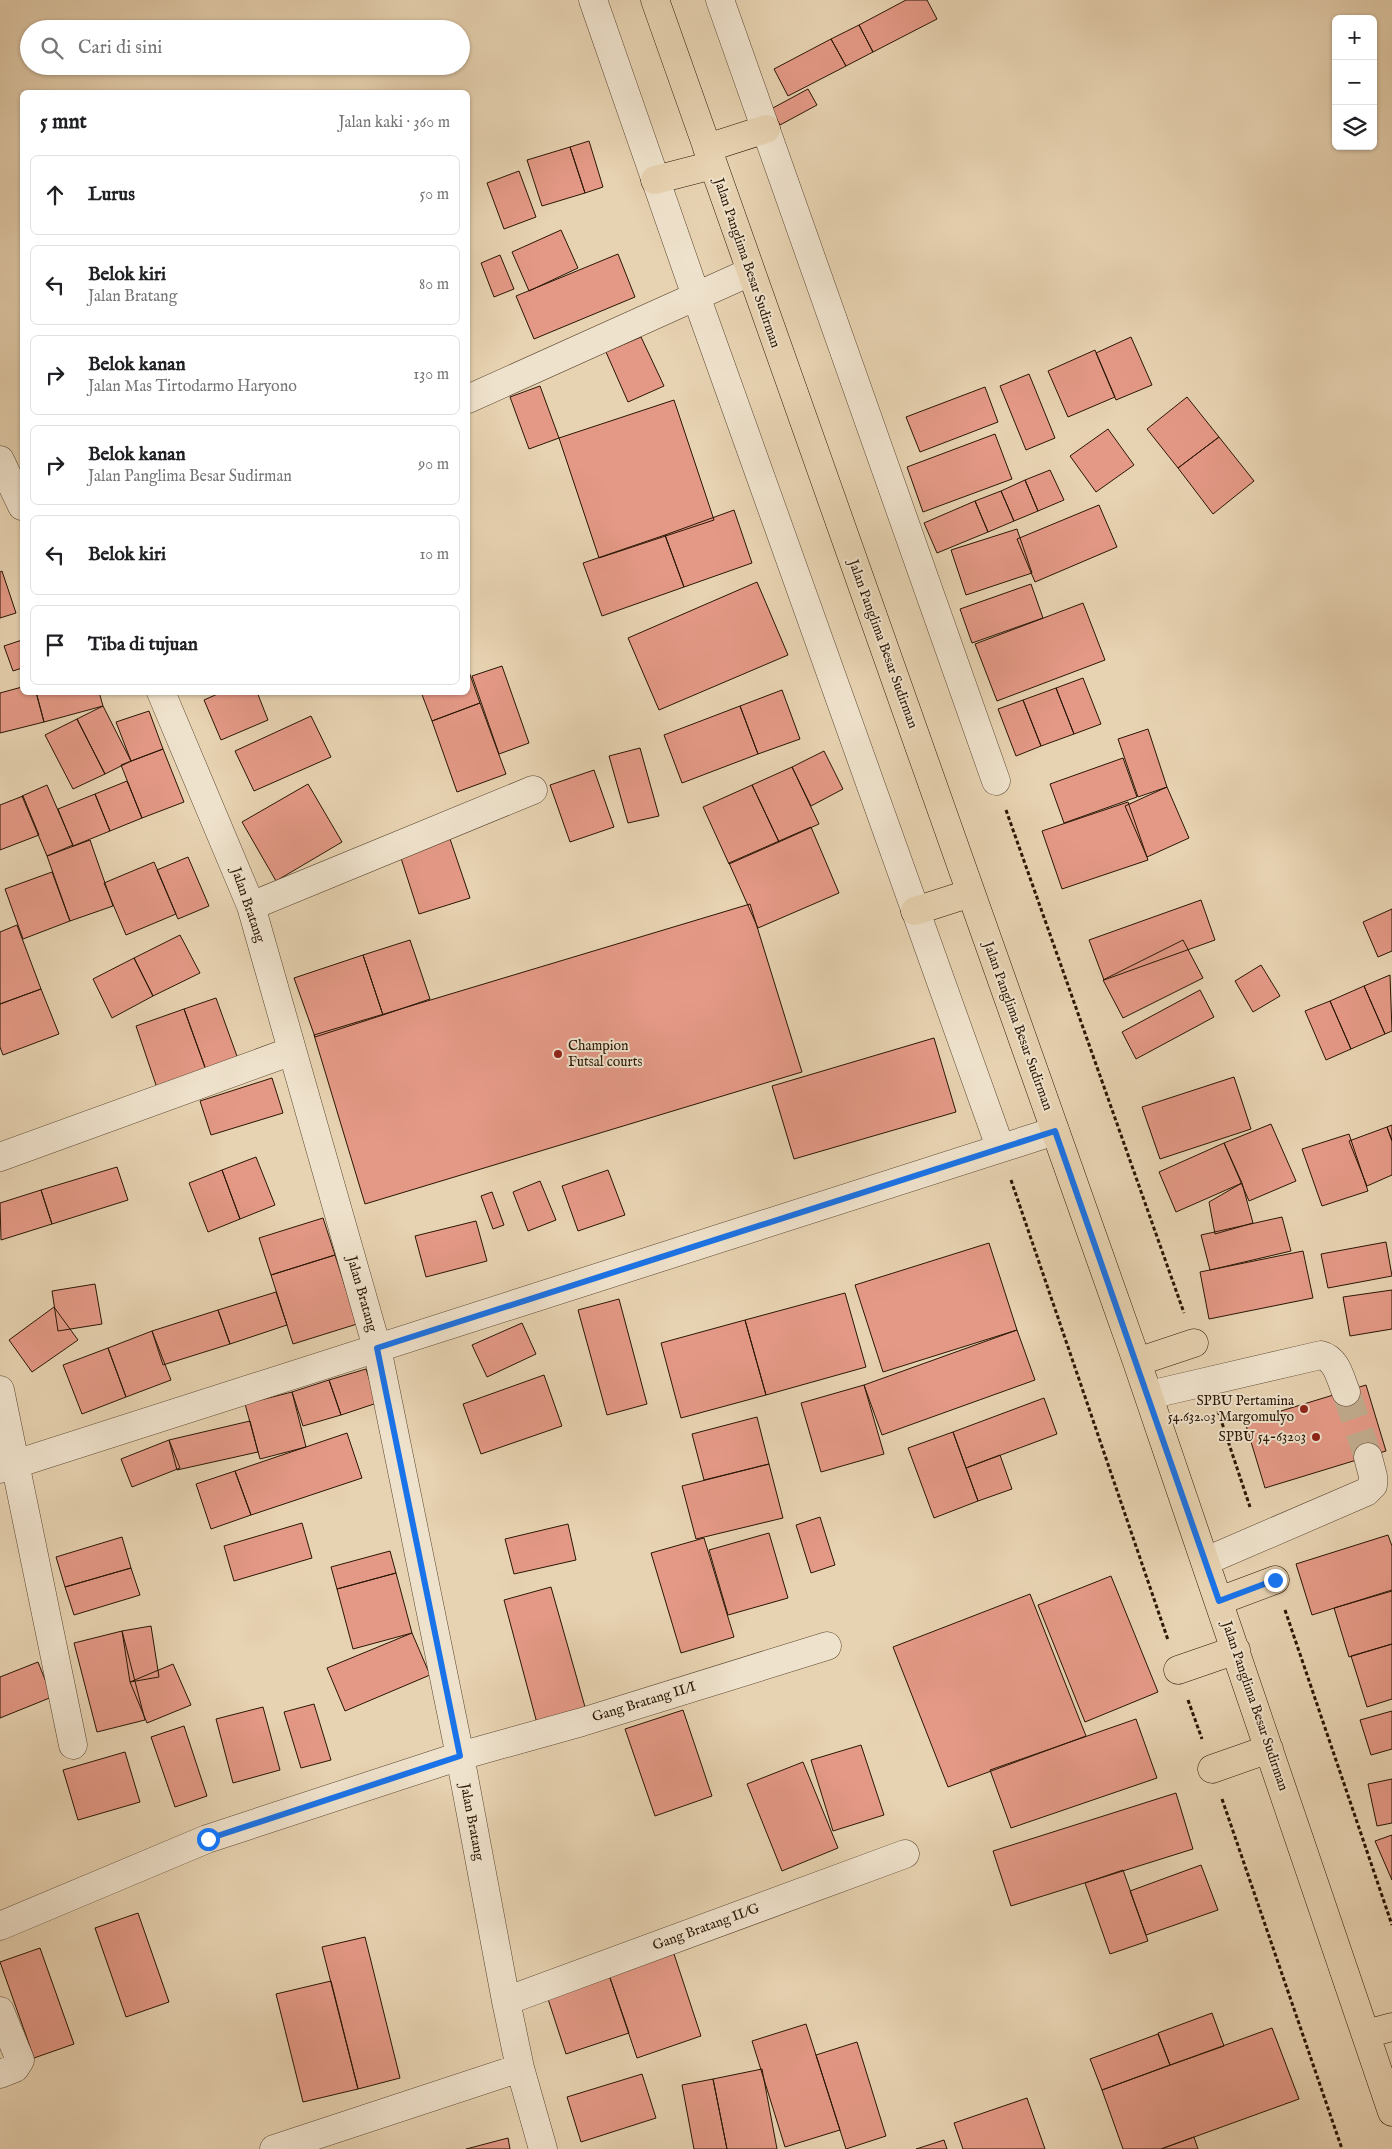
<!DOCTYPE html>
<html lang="id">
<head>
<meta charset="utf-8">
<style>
	body { margin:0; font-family:"IM FELL English",serif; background:#f6f6f6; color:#202124 }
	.controls { position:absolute; right:15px; top:15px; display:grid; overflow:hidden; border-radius:8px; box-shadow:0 1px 4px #0004 }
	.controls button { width:45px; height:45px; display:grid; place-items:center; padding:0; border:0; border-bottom:1px solid #e0e0e0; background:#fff; color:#202124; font:25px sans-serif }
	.stop { position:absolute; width:15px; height:15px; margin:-11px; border:4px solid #1a73e8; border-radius:50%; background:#fff }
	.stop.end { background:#1a73e8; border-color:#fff; box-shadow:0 1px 5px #0008 }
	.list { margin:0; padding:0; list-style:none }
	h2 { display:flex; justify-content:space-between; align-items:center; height:65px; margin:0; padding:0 20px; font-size:21px }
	h2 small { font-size:16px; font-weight:400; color:#757577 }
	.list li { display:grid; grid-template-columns:32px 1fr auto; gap:15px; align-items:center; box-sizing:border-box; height:80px; margin:0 10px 10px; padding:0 10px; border:1px solid #e0e0e0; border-radius:8px }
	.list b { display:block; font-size:19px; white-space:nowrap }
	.list p { margin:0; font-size:16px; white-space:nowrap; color:#757577 }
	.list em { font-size:16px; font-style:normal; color:#757577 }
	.icon { flex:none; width:28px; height:28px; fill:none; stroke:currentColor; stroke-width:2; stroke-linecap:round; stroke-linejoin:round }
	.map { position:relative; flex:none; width:1392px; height:2149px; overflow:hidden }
	.search { position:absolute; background:#fff; box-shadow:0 1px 4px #0004; left:20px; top:20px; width:450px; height:55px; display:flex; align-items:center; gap:12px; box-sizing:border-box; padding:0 18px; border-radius:28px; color:#757577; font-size:19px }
	.panel { position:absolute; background:#fff; box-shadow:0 1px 4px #0004; left:20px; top:90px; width:450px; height:605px; border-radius:8px }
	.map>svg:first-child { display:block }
</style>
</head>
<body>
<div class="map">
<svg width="1392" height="2149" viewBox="0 0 1392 2149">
	<rect width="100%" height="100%" fill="#e7d2b1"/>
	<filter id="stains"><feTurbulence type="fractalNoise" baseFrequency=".004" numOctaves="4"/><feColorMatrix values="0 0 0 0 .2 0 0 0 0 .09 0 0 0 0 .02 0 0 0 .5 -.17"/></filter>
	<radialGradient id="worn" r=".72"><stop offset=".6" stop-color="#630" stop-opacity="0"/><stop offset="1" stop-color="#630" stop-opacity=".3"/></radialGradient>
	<path fill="#e49986" stroke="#2a1604" d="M906,0h21l10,19 -64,33 -14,-27z
		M859,25l14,27 -27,14 -15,-27z
		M831,39l15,27 -58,30 -14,-27z
		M808,89l9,16 -37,20 -9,-16z
		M589,141l14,46 -18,6 -15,-46z
		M570,147l15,46 -43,13 -15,-46z
		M519,171l17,46 -32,12 -17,-46z
		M561,230l17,38 -49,23 -17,-39z
		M618,254l17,43 -101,42 -18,-43z
		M500,255l14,34 -20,8 -13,-34z
		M641,337l23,49 -36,16 -22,-50z
		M1131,337l21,48 -36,15 -20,-47z
		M1095,350l20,47 -47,20 -20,-46z
		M1029,374l26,64 -29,12 -26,-64z
		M540,386l19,52 -30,11 -19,-52z
		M985,387l13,35 -78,30 -14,-35z
		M1187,397l32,40 -41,31 -31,-39z
		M674,400l40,120 -115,38 -40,-120z
		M1108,429l26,36 -38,27 -26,-36z
		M995,434l17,45 -89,33 -16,-45z
		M1219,437l35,44 -41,33 -35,-46z
		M1050,470l14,30 -26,11 -13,-31z
		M1025,480l13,31 -24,10 -13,-30z
		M1001,491l13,30 -26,11 -13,-31z
		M975,501l13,31 -51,21 -13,-30z
		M1099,505l18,42 -82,35 -18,-43z
		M734,510l18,53 -68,24 -19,-52z
		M1017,529l15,44 -66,22 -15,-45z
		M665,535l19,52 -82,29 -19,-53z
		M2,571l14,42 -16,5v-46z
		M757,582l31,73 -129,55 -31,-72z
		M1031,584l12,34 -71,25 -12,-34z
		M1083,603l22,57 -108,41 -22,-57z
		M22,640v28l-9,3 -9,-25z
		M502,666l27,77 -30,11 -27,-78z
		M468,669l12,34 -48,18 -11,-29h47z
		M1083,678l18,46 -27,10 -18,-46z
		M22,687v5h14l8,30 -44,11v-40z
		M1056,688l18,46 -33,12 -18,-46z
		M782,690l18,49 -42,15 -18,-48z
		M36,692h63l4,14 -59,16z
		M222,692h35l11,28 -47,20 -17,-40z
		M1023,700l18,46 -25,10 -18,-47z
		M480,703l26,71 -49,18 -25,-71z
		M103,706l28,55 -26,13 -28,-55z
		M740,706l18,48 -76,29 -18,-48z
		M149,711l14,38 -32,12 -15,-39z
		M311,716l20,41 -77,34 -19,-40z
		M77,719l28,55 -32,15 -28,-54z
		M1148,729l19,58 -29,10 -20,-58z
		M640,748l19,68 -31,7 -19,-67z
		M163,749l21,53 -42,16 -21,-53z
		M824,751l19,38 -32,17 -19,-39z
		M1123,758l14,39 -73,26 -14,-39z
		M792,767l27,57 -40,18 -27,-57z
		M594,770l20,57 -44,15 -20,-57z
		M127,781l15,37 -32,13 -15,-37z
		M308,784l34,58 -66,39 -34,-59z
		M47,785l26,60 -26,11 -25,-60z
		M752,785l27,57 -50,22 -26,-57z
		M1167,787l22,51 -42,19 -22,-51z
		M95,794l15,37 -37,15 -15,-37z
		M23,796l16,39 -39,15v-45z
		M1128,802l20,58 -86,29 -20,-58z
		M811,827l28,66 -81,35 -29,-65z
		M449,836l21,62 -51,16 -20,-62z
		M90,840l23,66 -43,15 -23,-65z
		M188,857l21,49 -31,13 -21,-49z
		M154,862l22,52 -50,21 -22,-52z
		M52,872l18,49 -47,18 -18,-50z
		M1201,900l14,40 -111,40 -15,-40z
		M750,904l52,168 -437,132 -51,-169z
		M1392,909v42l-14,6 -15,-35z
		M17,925l24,64 -41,15v-72z
		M180,935l20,38 -47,23 -19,-38z
		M410,940l20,59 -47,16 -20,-60z
		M1183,940l20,38 -80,40 -20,-38z
		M363,955l20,60 -68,22 -21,-59z
		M134,958l19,38 -41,22 -19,-39z
		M1261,965l19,31 -27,16 -18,-31z
		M1390,975l2,56 -7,3 -21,-48z
		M1364,986l21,48 -34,15 -21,-48z
		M41,989l18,45 -56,21 -3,-8v-43z
		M1200,990l14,27 -78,42 -14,-27z
		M216,998l22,61 -32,11 -22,-61z
		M1330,1001l21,48 -25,11 -21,-49z
		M184,1009l22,61 -49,18 -21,-62z
		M934,1038l22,74 -162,47 -22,-73z
		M1234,1077l17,52 -91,30 -18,-52z
		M272,1078l11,35 -72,22 -11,-34z
		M1271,1124l25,57 -47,20 -25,-58z
		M1392,1125v16l-5,-14z
		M1387,1127l5,14v34l-25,11 -18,-45z
		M1349,1134l19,57 -46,15 -20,-57z
		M1224,1143l18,40 -66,29 -17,-40z
		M256,1157l19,48 -35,14 -18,-49z
		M117,1167l11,33 -76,24 -11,-34z
		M222,1170l18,49 -32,13 -19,-49z
		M608,1170l17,45 -47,16 -16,-45z
		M540,1181l16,39 -28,11 -15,-39z
		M1242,1183l11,40 -38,11 -6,-32z
		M41,1190l11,34 -51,16 -1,-37z
		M492,1192l12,33 -11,4 -12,-33z
		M1282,1217l9,34 -81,19 -9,-35z
		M323,1218l12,37 -64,20 -12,-37z
		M476,1221l11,40 -61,16 -11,-41z
		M1386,1242l6,34 -64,12 -7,-34z
		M989,1243l28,87 -134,42 -28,-87z
		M1303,1251l10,47 -104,21 -9,-47z
		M335,1255l22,69 -64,20 -22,-69z
		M95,1284l7,40 -44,7 -6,-40z
		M1392,1290v39l-42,7 -7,-39z
		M276,1292l11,33 -57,19 -12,-34z
		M845,1293l21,74 -100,28 -21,-75z
		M619,1299l28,105 -40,11 -29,-105z
		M54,1307l24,33 -46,32 -23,-32z
		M218,1310l12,34 -67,21 -11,-34z
		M745,1320l21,75 -85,23 -20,-75z
		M522,1323l14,31 -49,23 -15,-32z
		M1017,1330l18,50 -153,55 -18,-50z
		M152,1331l19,49 -45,17 -18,-49z
		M108,1348l18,49 -44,17 -19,-49z
		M366,1369l11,34 -36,12 -12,-35z
		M544,1375l18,51 -81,28 -18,-50z
		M329,1380l12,35 -38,11 -11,-34z
		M864,1385l20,69 -63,18 -20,-69z
		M1366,1385l20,66 -121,37 -20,-66z
		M292,1392l14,55 -46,12 -15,-55z
		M1044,1398l13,36 -91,34 -13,-36z
		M757,1417l12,47 -65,16 -12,-46z
		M250,1421l8,31 -81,18 -8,-30z
		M953,1432l25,69 -44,17 -26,-70z
		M347,1433l15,45 -111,37 -16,-44z
		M169,1440l11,28 -48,19 -11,-28z
		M1000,1455l12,34 -34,12 -12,-33z
		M769,1464l14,54 -87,21 -14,-53z
		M235,1471l16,44 -40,14 -15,-45z
		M820,1517l15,48 -24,8 -15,-48z
		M302,1523l10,35 -78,23 -10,-35z
		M568,1524l8,36 -62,14 -9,-35z
		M769,1533l19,65 -60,17 -19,-65z
		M1388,1535l4,11v44l-80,25 -16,-51z
		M122,1537l9,31 -66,19 -9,-30z
		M704,1538l30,99 -53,16 -30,-100z
		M390,1551l6,22 -59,16 -6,-22z
		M131,1568l9,27 -66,20 -9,-28z
		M396,1573l16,60 -59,16 -16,-60z
		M1111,1576l47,116 -73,30 -47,-117z
		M551,1587l36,127 -49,13 -34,-127z
		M1392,1591v53l-43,13 -15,-49z
		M1030,1594l56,142 -138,51 -55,-140z
		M151,1626l8,51 -29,5 -8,-51z
		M122,1631l23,89 -48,12 -23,-89z
		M412,1633l18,42 -85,36 -18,-43z
		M1392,1644v55l-25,8 -16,-51z
		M38,1662l14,35 -52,21v-41z
		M173,1664l18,41 -44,18 -17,-41z
		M314,1704l17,56 -30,8 -17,-56z
		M263,1707l17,63 -47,13 -17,-64z
		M683,1710l29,86 -57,20 -30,-87z
		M1392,1711v38l-21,6 -11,-35z
		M1136,1719l21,59 -146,50 -21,-58z
		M184,1726l23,70 -32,11 -24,-70z
		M861,1745l23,70 -51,16 -22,-71z
		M125,1752l15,50 -62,18 -15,-50z
		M803,1762l35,86 -56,23 -35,-87z
		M1392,1779v44l-15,3 -9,-42z
		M1176,1793l17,56 -182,57 -18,-55z
		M1392,1835v45l-17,-39z
		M1201,1865l17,45 -72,25 -16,-44z
		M1123,1870l25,71 -38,13 -25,-71z
		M138,1913l31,89 -43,15 -31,-89z
		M365,1937l35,141 -42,11 -36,-142z
		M40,1948l34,96 -40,14 -34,-96z
		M674,1954l27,82 -64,22 -28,-83z
		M609,1975l20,58 -63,21 -19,-58z
		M331,1981l27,108 -55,13 -27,-108z
		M1212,2013l12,33 -54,19 -12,-32z
		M806,2024l34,106 -55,17 -33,-106z
		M1272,2028l27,71 -138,50h-38l-21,-59z
		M1158,2034l12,31 -68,25 -12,-31z
		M857,2042l29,94 -40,13 -30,-94z
		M762,2069l15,80h-50l-14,-70z
		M642,2074l14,44 -75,24 -14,-45z
		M713,2079l14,70h-33l-12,-64z
		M1027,2098l18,51h-82l-9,-26z
		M1194,2137l4,12h-37z
		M508,2138l2,11h-44z
		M944,2140l3,9h-31z"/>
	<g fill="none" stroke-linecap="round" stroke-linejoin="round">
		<path stroke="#c1ac8e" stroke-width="28" stroke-dasharray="28 14" stroke-linecap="butt" d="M1346,1392l22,65"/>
		<g stroke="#59452f" stroke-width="29">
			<path id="minor" d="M593,0l103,296 304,851
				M720,0l276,781
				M468,399l282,-127
				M0,460l22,46
				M161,692l90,214 126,442 83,408 46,245 14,67 23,81
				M251,906l282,-116
				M0,1157l292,-106
				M0,1390l73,355
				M1149,1395l172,-40c16,4 19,23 25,37
				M0,1469l1055,-338
				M1206,1561l160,-69 7,-7v-9l-5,-19
				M0,1926l207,-87 253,-83 122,-34 245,-76
				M506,2001l399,-147
				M0,2011l20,49 -5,8 -15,6
				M274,2149l246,-81"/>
		</g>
		<g stroke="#2a1604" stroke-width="29">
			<path id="major" d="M655,0l482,1362 255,750
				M707,148l59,-19
				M655,180l58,-15
				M915,911l56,-18
				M1137,1362l57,-19
				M1219,1601l56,-21
				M1178,1670l58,-20
				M1212,1769l57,-20
				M1366,2034l26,-7"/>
		</g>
		<path stroke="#2a1604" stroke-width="3" stroke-dasharray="4 2.5" stroke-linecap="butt" d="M1006,810l178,503
			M1011,1180l157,460
			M1218,1411l32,96
			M1285,1610l107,315
			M1188,1700l14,39
			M1222,1799l120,350"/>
		<use href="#minor" stroke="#efe2cc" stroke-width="28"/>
		<use href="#major" stroke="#e7d2b1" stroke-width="28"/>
	</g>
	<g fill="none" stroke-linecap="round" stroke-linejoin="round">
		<path stroke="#1a73e8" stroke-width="6" d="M208,1839l252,-83 -83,-408 678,-217 164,470 56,-21"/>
	</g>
	<g fill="#8f2418" stroke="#efe2cc" stroke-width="2">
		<circle cx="558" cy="1054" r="5"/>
		<circle cx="1304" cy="1409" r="5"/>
		<circle cx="1316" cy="1437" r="5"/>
	</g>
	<g text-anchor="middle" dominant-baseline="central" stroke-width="4" stroke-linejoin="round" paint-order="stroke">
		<g font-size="14" fill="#2a1604" stroke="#efe2cc">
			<text transform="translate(747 263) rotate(71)">Jalan Panglima Besar Sudirman</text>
			<text transform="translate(883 644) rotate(70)">Jalan Panglima Besar Sudirman</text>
			<text transform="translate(248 905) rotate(71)">Jalan Bratang</text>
			<text transform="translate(1018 1026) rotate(70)">Jalan Panglima Besar Sudirman</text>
			<text transform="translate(362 1294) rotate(74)">Jalan Bratang</text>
			<text transform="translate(644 1702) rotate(-17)">Gang Bratang II/I</text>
			<text transform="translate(1255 1706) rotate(71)">Jalan Panglima Besar Sudirman</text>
			<text transform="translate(472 1822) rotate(79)">Jalan Bratang</text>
			<text transform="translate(706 1927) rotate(-20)">Gang Bratang II/G</text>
		</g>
		<g font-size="14" fill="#2a1604" stroke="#efe2cc" text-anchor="end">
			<text x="568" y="1046" text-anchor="start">Champion<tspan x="568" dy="16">Futsal courts</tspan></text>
			<text x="1294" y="1401">SPBU Pertamina<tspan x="1294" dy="16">54.632.03 Margomulyo</tspan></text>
			<text x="1306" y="1437">SPBU 54-63203</text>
		</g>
	</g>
	<rect width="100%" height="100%" filter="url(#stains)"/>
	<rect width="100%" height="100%" fill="url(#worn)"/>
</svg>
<div class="controls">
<button>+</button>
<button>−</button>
<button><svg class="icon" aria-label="layers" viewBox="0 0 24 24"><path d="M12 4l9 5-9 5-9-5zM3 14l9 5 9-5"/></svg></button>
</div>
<div class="stop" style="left:208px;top:1839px"></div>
<div class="stop end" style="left:1275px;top:1580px"></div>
<div class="search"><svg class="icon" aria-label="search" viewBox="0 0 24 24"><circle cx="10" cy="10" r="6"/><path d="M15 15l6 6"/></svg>Cari di sini</div>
<section class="panel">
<h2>5 mnt<small>Jalan kaki · 360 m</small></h2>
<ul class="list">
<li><svg class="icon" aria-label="ahead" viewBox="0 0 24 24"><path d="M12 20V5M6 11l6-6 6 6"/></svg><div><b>Lurus</b></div><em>50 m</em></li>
<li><svg class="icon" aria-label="left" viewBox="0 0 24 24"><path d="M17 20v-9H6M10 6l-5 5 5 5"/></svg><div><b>Belok kiri</b><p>Jalan Bratang</p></div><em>80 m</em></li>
<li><svg class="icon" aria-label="right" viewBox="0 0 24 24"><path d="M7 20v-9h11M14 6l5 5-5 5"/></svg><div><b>Belok kanan</b><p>Jalan Mas Tirtodarmo Haryono</p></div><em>130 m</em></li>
<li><svg class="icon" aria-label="right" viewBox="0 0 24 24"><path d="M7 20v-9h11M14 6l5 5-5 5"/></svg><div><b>Belok kanan</b><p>Jalan Panglima Besar Sudirman</p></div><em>90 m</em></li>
<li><svg class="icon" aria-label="left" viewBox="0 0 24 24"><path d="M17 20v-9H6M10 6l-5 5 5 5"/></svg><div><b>Belok kiri</b></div><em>10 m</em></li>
<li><svg class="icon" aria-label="arrive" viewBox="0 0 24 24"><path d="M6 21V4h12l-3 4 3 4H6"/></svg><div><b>Tiba di tujuan</b></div></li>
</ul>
</section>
</div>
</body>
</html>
